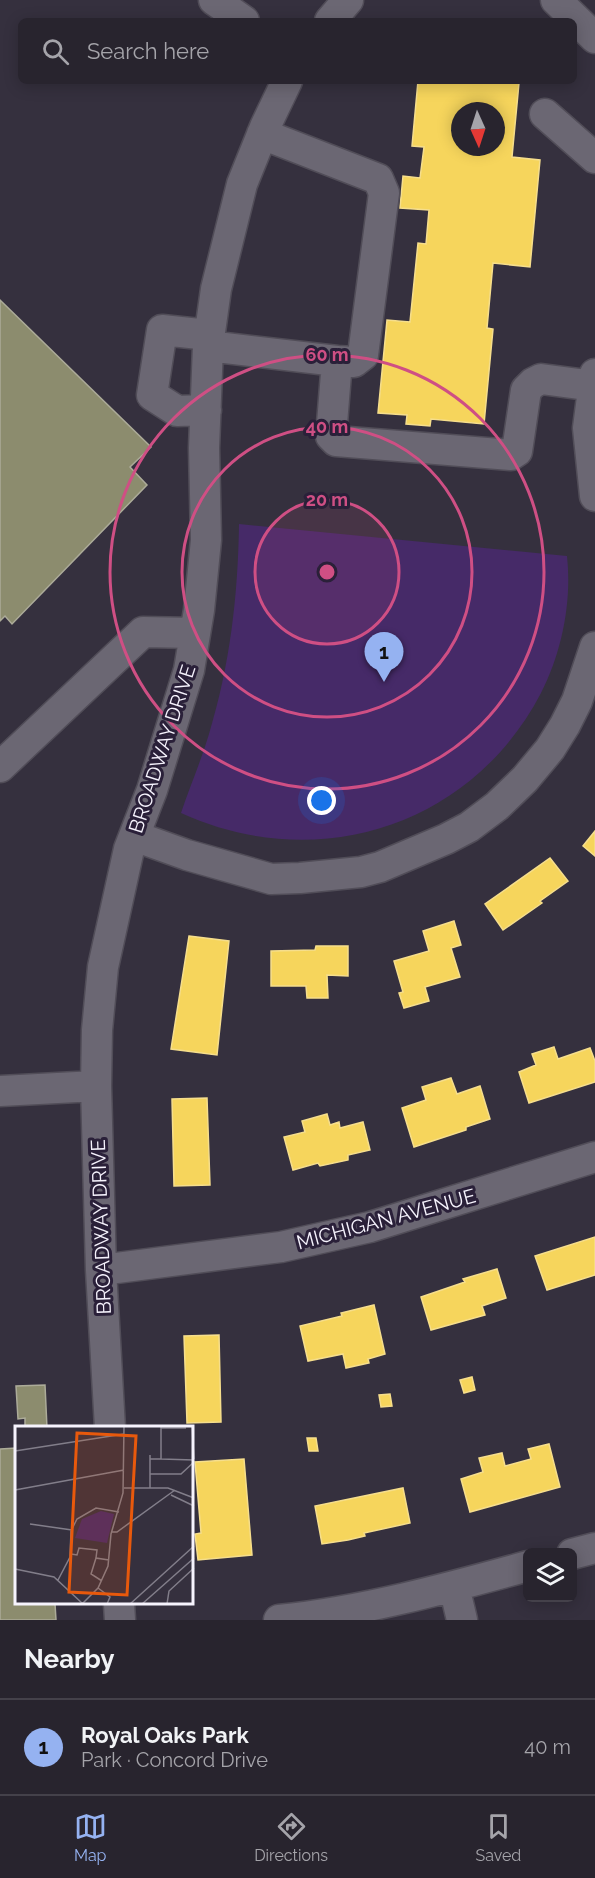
<!DOCTYPE html>
<html lang="en">
<head>
<meta charset="utf-8">
<style>
	body { margin:0; font-family:Raleway,sans-serif; background:#34303a; color:#f1f3f6 }
	.controls { position:absolute; right:18px; bottom:18px; display:grid; overflow:hidden; border-radius:9px; box-shadow:0 3px 15px #0003 }
	.controls button { width:54px; height:54px; display:grid; place-items:center; padding:0; border:0; border-bottom:2px solid #44414a; background:#28242e; color:#f1f3f6; font:30px sans-serif }
	.compass { position:absolute; left:451px; top:102px; width:54px; height:54px; border-radius:50%; background:#28242e; box-shadow:0 3px 15px #0003; rotate:177deg }
	.you { position:absolute; left:322px; top:801px; width:21px; height:21px; margin:-15px; border:4px solid #fff; border-radius:50%; background:#1a73e8; box-shadow:0 0 0 9px #1a73e833 }
	.badge { display:grid; place-items:center; width:39px; height:39px; border-radius:50%; background:#95b2f1; color:#111; font-size:20px; font-weight:700 }
	.pin { position:absolute; translate:-50% -50px; filter:drop-shadow(0 2px 3px #0008) }
	.pin::after { content:''; position:absolute; top:32px; width:21px; height:18px; background:inherit; clip-path:polygon(0 0,100% 0,50% 100%) }
	.list { margin:0; padding:0; list-style:none }
	h2 { display:flex; justify-content:space-between; align-items:center; height:78px; margin:0; padding:0 24px; font-size:26px }
	h2 small { font-size:20px; font-weight:400; color:#a5a4aa }
	.list li { display:grid; grid-template-columns:39px 1fr auto; gap:18px; align-items:center; box-sizing:border-box; height:96px; padding:0 24px; border-top:2px solid #44414a }
	.list b { display:block; font-size:22px; white-space:nowrap }
	.list p { margin:0; font-size:20px; white-space:nowrap; color:#a5a4aa }
	.list em { font-size:20px; font-style:normal; color:#a5a4aa }
	.icon { flex:none; width:33px; height:33px; fill:none; stroke:currentColor; stroke-width:2; stroke-linecap:round; stroke-linejoin:round }
	.map { position:relative; flex:none; width:595px; height:1620px; overflow:hidden }
	.search { position:absolute; background:#28242e; box-shadow:0 3px 15px #0003; left:18px; right:18px; top:18px; height:66px; display:flex; align-items:center; gap:15px; box-sizing:border-box; padding:0 21px; border-radius:9px; color:#a5a4aa; font-size:22px }
	.sheet { height:174px; background:#28242e }
	nav { display:flex; justify-content:space-around; align-items:center; box-sizing:border-box; height:84px; border-top:2px solid #44414a; background:#28242e; font-size:16px; color:#a5a4aa }
	nav a { display:grid; justify-items:center; gap:3px }
	nav .on { color:#95b2f1 }
	.map>svg:first-child { display:block }
</style>
</head>
<body>
<div class="map">
<svg width="595" height="1620" viewBox="0 0 595 1620">
	<rect width="100%" height="100%" fill="#35303e"/>
	<path fill="#462a68" d="M239,524l328,32c5,46 -5,96 -26,137 -70,134 -224,182 -360,120 9,-27 20,-52 28,-79 21,-69 29,-138 30,-210z"/>
	<path fill="#f6d55c" stroke="#f6de8c" stroke-width="1.5" fill-rule="evenodd" d="M418,81h79l22,2 -7,74 28,3 -10,107 -37,-4 -6,65 6,1 -9,95 -53,-5 -1,7 -24,-2 1,-9 -29,-2 9,-93 23,2 8,-79 8,1 3,-34 -29,-2 3,-32 17,2 4,-31 -12,-1zM460,111h36v36h-36z
		M595,831v25l-12,-10z
		M550,858l18,23 -28,20 2,2 -39,27 -18,-26z
		M454,921l7,24 -10,3 9,29 -35,10 4,14 -25,7 -5,-15 4,-1 -9,-31 35,-10 -6,-20z
		M189,936l40,5 -12,114 -46,-6z
		M316,946h32v30l-21,-1 1,23h-21l-1,-12h-35v-35l44,-1z
		M554,1047l4,12 32,-11 5,13v21l-66,21 -10,-31 17,-7 -4,-11z
		M451,1078l6,16 23,-8 10,33 -24,8v3l-52,17 -12,-39 24,-8 -4,-13z
		M207,1098l3,87 -36,1 -2,-87z
		M327,1114l3,11 9,-3 1,6 23,-6 7,28 -22,5v5l-28,6 -2,-3 -25,7 -9,-33 21,-5 -3,-11z
		M595,1237v38l-48,15 -12,-34z
		M497,1269l9,29 -24,8 3,9 -54,15 -10,-33 44,-15 -2,-3z
		M374,1305l11,49 -17,5 1,4 -23,5 -3,-14 -35,7 -8,-35 42,-10 -1,-3z
		M219,1335l2,87 -34,1 -3,-87z
		M472,1377l3,13 -11,3 -4,-13z
		M390,1394l2,12 -11,1 -2,-12z
		M307,1438h9l2,13h-9z
		M549,1444l11,43 -90,25 -9,-33 22,-7 -4,-14 23,-5 3,13 26,-7 -3,-10z
		M244,1459l8,96 -54,5 -3,-26 6,-1 -6,-71z
		M403,1488l7,35 -46,10 1,3 -17,4 -26,4 -7,-38z"/>
	<path fill="#8c8c6e" stroke="#acab99" stroke-width="1.5" d="M0,300l151,147 -21,20 17,18 -135,139 -7,-8 -5,5z
		M45,1385l2,43h-22v-10l-7,1 -2,-33z
		M16,1448v156h39l1,16h-56v-171z"/>
	<g fill="none" stroke-linecap="round" stroke-linejoin="round">
		<g stroke="#514d58" stroke-width="33">
			<path id="minor" d="M214,0l30,21
				M556,0l39,38
				M330,21l18,-21
				M545,114l50,44
				M262,134l116,45 6,14 -21,162 -9,7 -17,-1
				M208,346l129,15 -6,75 5,5 175,14 6,-4 9,-61 7,-7 8,-4 53,7
				M595,374l-7,54 7,68
				M206,410l-29,1 -25,-16 10,-65 47,5
				M0,767l143,-135 52,1
				M134,836l53,19 84,24 29,-1 61,-6 19,-5 66,-28 23,-12 28,-21 28,-27 25,-30 15,-24 12,-24 18,-54
				M0,1091l96,-5
				M101,1270l180,-23 89,-20 225,-70
				M110,1428l-9,-158 -5,-184 1,-56 6,-63 26,-118 23,-59 37,-120 10,-60 7,-70 -2,-92 4,-102 8,-57 26,-105 23,-57 22,-46
				M572,1554l23,-6
				M454,1586l8,34
				M119,1604l1,16
				M279,1620c85,-9 166,-31 249,-54"/>
		</g>
		<use href="#minor" stroke="#6b6773" stroke-width="30"/>
	</g>
	<circle cx="327" cy="572" r="72" fill="#cf4f84" fill-opacity=".12"/>
	<g fill="none" stroke="#cf4f84" stroke-width="3">
		<circle cx="327" cy="572" r="72"/>
		<circle cx="327" cy="572" r="145"/>
		<circle cx="327" cy="572" r="217"/>
	</g>
	<g text-anchor="middle" dominant-baseline="central" stroke-width="6" stroke-linejoin="round" paint-order="stroke">
		<g font-size="20" fill="#f6f3fd" stroke="#2a2039">
			<text transform="translate(162 749) rotate(-72)">BROADWAY DRIVE</text>
			<text transform="translate(386 1219) rotate(-15)">MICHIGAN AVENUE</text>
			<text transform="translate(101 1227) rotate(-92)">BROADWAY DRIVE</text>
		</g>
	</g>
	<g transform="translate(15 1426)">
		<rect width="178" height="178" fill="#35303e"/>
		<path d="M86,85l13,3 -7,29 -32,-5 7,-19z" fill="#462a68"/>
		<path fill="none" stroke="#827e8a" stroke-width="1.5" d="M177,0l2,33M146,2h25M0,25l109,-17M135,33h11v-33M146,33l33,1M135,48h31l13,-12M109,62h44l26,10M135,62v-33M0,64l109,-20M156,69l23,11M15,98l42,6M97,106h5l58,-42M56,128l6,1 2,-7 18,2 -1,8 13,2M81,132l-5,16 11,7M0,143l39,8 29,27M43,154l12,-23 1,-26 6,-12 19,-11 23,4M83,162l12,9 -3,7M67,178l16,-16 10,-22 3,-32 12,-41 1,-67M115,178l64,-58M127,178l52,-46M152,178l2,-13 25,-23"/>
		<path fill="#e8590c" fill-opacity="0.15" stroke="#e8590c" stroke-width="3" d="M62,7l59,3 -9,159 -58,-3z"/>
		<rect width="178" height="178" fill="none" stroke="#f6f3fd" stroke-width="3"/>
	</g>
	<circle cx="327" cy="572" r="9" fill="#cf4f84" stroke="#2a2039" stroke-width="3"/>
	<g font-size="18" text-anchor="middle" font-weight="bold" fill="#cf4f84" stroke="#2a2039" stroke-width="6" stroke-linejoin="round" paint-order="stroke">
		<text x="327" y="361">60 m</text>
		<text x="327" y="433">40 m</text>
		<text x="327" y="506">20 m</text>
	</g>
</svg>
<div class="controls">
<button><svg class="icon" aria-label="layers" viewBox="0 0 24 24"><path d="M12 4l9 5-9 5-9-5zM3 14l9 5 9-5"/></svg></button>
</div>
<svg class="compass" viewBox="-18 -18 36 36"><path d="M0-13l5 13h-10z" fill="#e53935"/><path d="M0 13l5-13h-10z" fill="#a5a4aa"/></svg>
<div class="you"></div>
<div class="pin badge" style="left:384px;top:682px">1</div>
<div class="search"><svg class="icon" aria-label="search" viewBox="0 0 24 24"><circle cx="10" cy="10" r="6"/><path d="M15 15l6 6"/></svg>Search here</div>
</div>
<section class="sheet">
<h2>Nearby<small></small></h2>
<ul class="list">
<li><span class="badge">1</span><div><b>Royal Oaks Park</b><p>Park · Concord Drive</p></div><em>40 m</em></li>
</ul>
</section>
<nav>
<a class="on"><svg class="icon" aria-label="map" viewBox="0 0 24 24"><path d="M3 6l6-2 6 2 6-2v14l-6 2-6-2-6 2zM9 4v14M15 6v14"/></svg>Map</a>
<a><svg class="icon" aria-label="directions" viewBox="0 0 24 24"><path d="M12 3l9 9-9 9-9-9zM9 14v-3h6M13 9l2 2-2 2"/></svg>Directions</a>
<a><svg class="icon" aria-label="saved" viewBox="0 0 24 24"><path d="M7 4h10v16l-5-4-5 4z"/></svg>Saved</a>
</nav>
</body>
</html>
